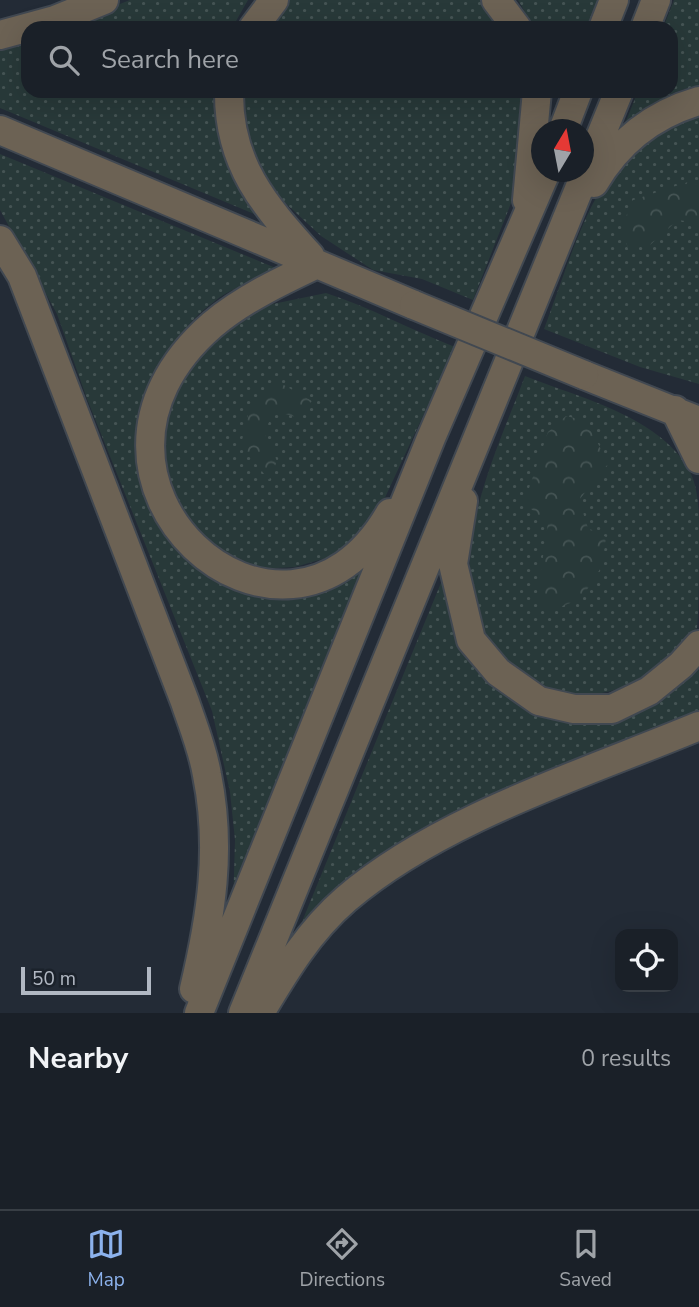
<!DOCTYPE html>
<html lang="en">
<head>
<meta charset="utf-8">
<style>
	body { margin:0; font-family:"Nunito Sans",sans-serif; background:#272d34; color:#f1f3f6 }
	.controls { position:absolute; right:21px; bottom:21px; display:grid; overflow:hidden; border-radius:14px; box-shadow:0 7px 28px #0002 }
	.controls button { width:63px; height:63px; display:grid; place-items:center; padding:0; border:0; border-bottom:2px solid #383e45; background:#1a2028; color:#f1f3f6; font:35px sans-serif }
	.compass { position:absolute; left:531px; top:119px; width:63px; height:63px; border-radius:50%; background:#1a2028; box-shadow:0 7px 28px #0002; rotate:10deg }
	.scale { position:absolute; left:21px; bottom:18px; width:130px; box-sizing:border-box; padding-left:7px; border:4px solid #b1b8c3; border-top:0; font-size:19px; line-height:24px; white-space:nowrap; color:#b1b8c3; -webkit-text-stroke:5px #1b222b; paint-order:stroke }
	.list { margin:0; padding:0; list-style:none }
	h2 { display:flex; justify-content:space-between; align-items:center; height:91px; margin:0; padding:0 28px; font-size:30px }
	h2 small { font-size:23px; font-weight:400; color:#9fa3a8 }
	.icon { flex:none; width:38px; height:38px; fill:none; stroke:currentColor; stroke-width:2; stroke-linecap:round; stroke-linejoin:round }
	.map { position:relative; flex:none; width:699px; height:1013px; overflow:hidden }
	.search { position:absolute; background:#1a2028; box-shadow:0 7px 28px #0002; left:21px; right:21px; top:21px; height:77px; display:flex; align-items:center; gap:18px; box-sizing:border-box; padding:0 24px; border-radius:21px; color:#9fa3a8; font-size:26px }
	.sheet { height:196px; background:#1a2028 }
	nav { display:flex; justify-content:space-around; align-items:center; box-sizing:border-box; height:98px; border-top:2px solid #383e45; background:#1a2028; font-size:19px; color:#9fa3a8 }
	nav a { display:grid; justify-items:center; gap:4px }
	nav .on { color:#8cb2ed }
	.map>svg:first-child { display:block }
</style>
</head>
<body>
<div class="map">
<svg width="699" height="1013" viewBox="0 0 699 1013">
	<defs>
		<pattern id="grass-dots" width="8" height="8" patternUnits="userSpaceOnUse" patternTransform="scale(1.75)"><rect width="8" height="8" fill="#283939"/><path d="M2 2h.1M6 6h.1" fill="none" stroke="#455454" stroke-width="1.8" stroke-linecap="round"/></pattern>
		<pattern id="forest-crowns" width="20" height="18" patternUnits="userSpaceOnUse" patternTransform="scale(1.75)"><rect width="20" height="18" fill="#283939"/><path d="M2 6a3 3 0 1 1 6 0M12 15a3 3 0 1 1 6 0" fill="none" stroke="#455454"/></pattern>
	</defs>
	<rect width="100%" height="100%" fill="#232b36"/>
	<path fill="url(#grass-dots)" d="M130,0h118l-16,28h-173z
		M287,0h195l24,28h-243z
		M518,0h81l-11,28h-54z
		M674,0h25v86c-31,5 -53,20 -75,40l14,-35h33v-63h-8z
		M28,38v53h190c-7,49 19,89 46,127l-264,-110v-62z
		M243,91h287l-15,102 -42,107 -51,-21 -49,-9 -52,-34 -40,-37 -23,-34 -13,-37z
		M699,112v272l-59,-17 -96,-38c23,-60 46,-148 97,-190 14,-12 40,-19 58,-27z
		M0,154l283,117c-22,8 -49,15 -68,30 -97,70 -104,239 19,285 20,8 46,15 67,9 25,-6 46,-18 67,-31l-135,343 2,-67 -5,-48 -18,-81 -125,-312 -30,-85 -57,-104z
		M326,293c44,14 85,37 129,54l-86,185 -36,24 -38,11 -36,2 -31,-11 -29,-21 -21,-29 -12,-32 -4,-44 19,-53 51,-60 31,-13z
		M525,376c45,18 97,31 135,61 39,32 39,54 39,102 0,16 0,79 -2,89 -6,12 -18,22 -28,31 -54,46 -120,51 -168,-4 -13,-14 -26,-31 -29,-50 -12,-82 25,-155 53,-229z
		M445,573l34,97 147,46 51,-29 22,-26v53l-263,112 -146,125z"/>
	<path fill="url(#forest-crowns)" d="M688,182l11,3v38l-21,-3 -28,25 -22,4 -6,-23 11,-26z
		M275,380l37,21 -16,16 -22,-6 -10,22 13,28 -8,19 -28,-35 9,-40z
		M566,416l21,5 21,43 -29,36 9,28 18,9 -4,29 -21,33 -32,12 -12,-14 11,-74 -24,-20 24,-71z"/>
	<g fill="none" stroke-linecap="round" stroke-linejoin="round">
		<g stroke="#414851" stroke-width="32">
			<path id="highway" d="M496,0l21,28
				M253,28l21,-28
				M603,28l11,-28
				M645,28l11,-28
				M0,35l55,-15 49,-20
				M229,91c-1,73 35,114 81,165
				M0,130l414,175
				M563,130l15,-39
				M594,183c24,-41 60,-69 105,-82
				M527,200l10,-109
				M0,240l22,36 163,426c8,24 18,48 22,73 15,74 4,142 -13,214
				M317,264c-36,17 -74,35 -105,61 -177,154 71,375 178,188
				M584,375l115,46
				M675,410l24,49
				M463,501l-10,63 18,76 27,32 41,29 35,8h38l37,-18 32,-26 18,-20
				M199,1013l232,-575 115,-266
				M243,1013l376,-922
				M260,1013c25,-42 49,-82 86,-114 93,-80 240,-126 353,-173"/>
		</g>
		<use href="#highway" stroke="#6c6254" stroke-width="28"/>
		<g stroke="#414851" stroke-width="32" stroke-linecap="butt">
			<path id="highway-bridge" d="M414,305l170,70"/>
		</g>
		<use href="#highway-bridge" stroke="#6c6254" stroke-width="28"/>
	</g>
</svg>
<div class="controls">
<button><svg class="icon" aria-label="locate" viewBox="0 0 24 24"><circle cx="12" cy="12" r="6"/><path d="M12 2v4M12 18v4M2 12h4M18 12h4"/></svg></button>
</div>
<svg class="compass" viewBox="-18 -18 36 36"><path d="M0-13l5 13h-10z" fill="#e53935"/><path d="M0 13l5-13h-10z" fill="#9fa3a8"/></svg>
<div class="scale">50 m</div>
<div class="search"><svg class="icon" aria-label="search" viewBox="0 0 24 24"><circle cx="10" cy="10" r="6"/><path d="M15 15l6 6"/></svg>Search here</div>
</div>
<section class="sheet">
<h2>Nearby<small>0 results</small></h2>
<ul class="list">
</ul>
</section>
<nav>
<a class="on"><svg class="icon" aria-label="map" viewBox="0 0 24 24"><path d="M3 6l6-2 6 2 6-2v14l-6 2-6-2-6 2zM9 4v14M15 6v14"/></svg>Map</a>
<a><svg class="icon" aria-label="directions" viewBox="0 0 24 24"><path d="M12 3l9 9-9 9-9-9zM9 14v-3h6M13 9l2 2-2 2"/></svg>Directions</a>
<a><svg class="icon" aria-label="saved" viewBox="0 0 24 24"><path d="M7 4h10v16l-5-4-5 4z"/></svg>Saved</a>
</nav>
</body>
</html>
